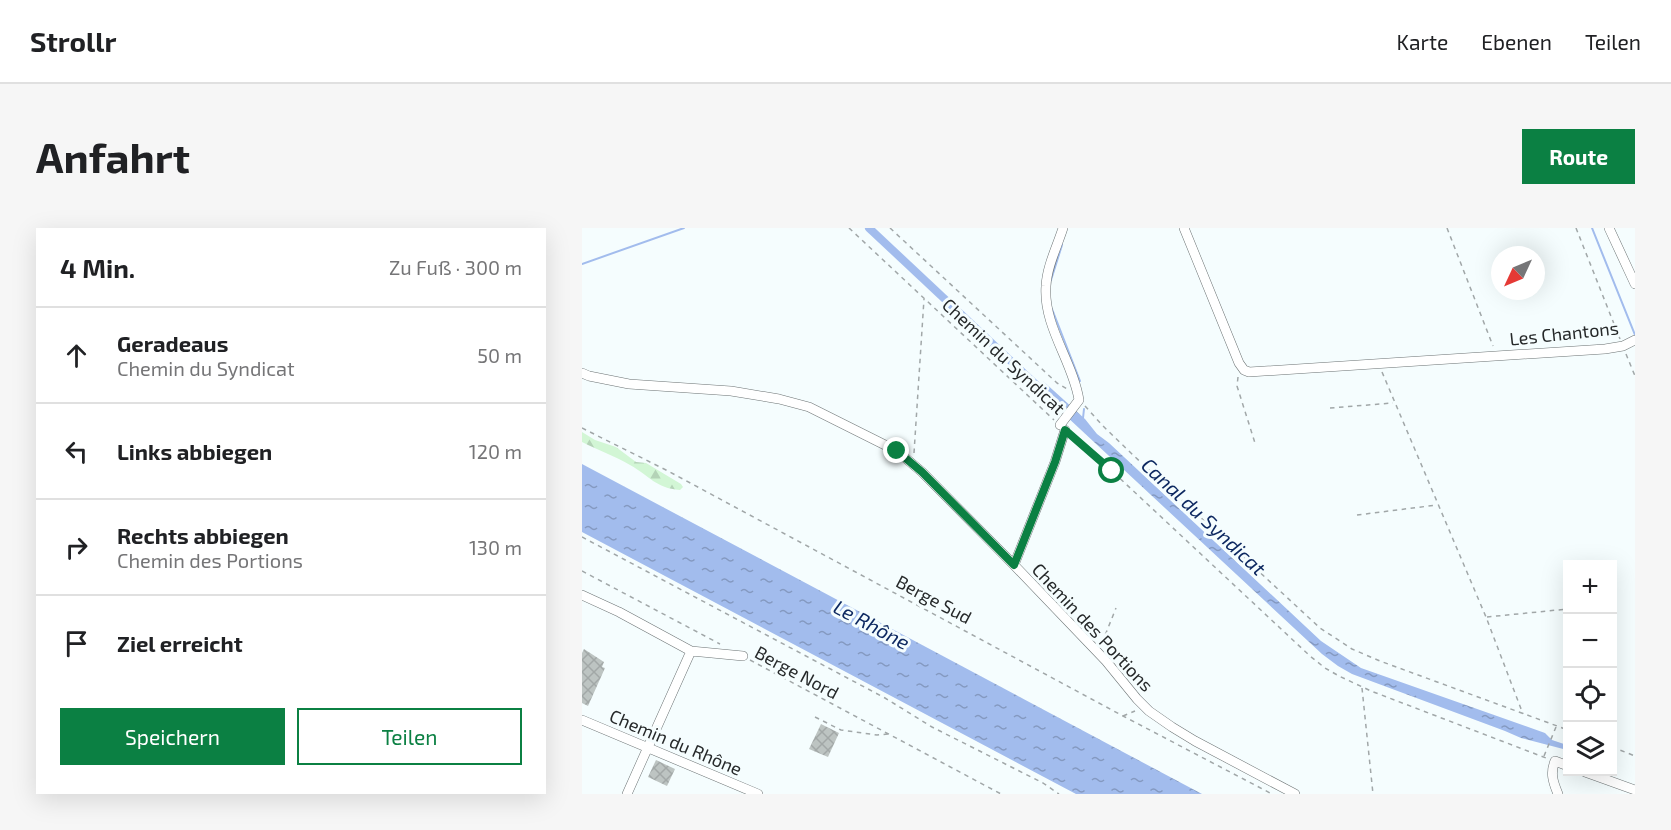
<!DOCTYPE html>
<html lang="de">
<head>
<meta charset="utf-8">
<style>
	body { margin:0; font-family:"Exo 2",sans-serif; background:#f6f6f6; color:#202124 }
	.controls { position:absolute; right:18px; bottom:18px; display:grid; overflow:hidden; border-radius:0px; box-shadow:0 6px 24px #0002 }
	.controls button { width:54px; height:54px; display:grid; place-items:center; padding:0; border:0; border-bottom:2px solid #e0e0e0; background:#fff; color:#202124; font:30px sans-serif }
	.compass { position:absolute; left:909px; top:18px; width:54px; height:54px; border-radius:50%; background:#fff; box-shadow:0 6px 24px #0002; rotate:226deg }
	.stop { position:absolute; width:18px; height:18px; margin:-14px; border:4px solid #0b8043; border-radius:50%; background:#fff }
	.stop.end { background:#0b8043; border-color:#fff; box-shadow:0 2px 6px #0008 }
	.list { margin:0; padding:0; list-style:none }
	h2 { display:flex; justify-content:space-between; align-items:center; height:78px; margin:0; padding:0 24px; font-size:26px }
	h2 small { font-size:20px; font-weight:400; color:#757577 }
	.list li { display:grid; grid-template-columns:39px 1fr auto; gap:18px; align-items:center; box-sizing:border-box; height:96px; padding:0 24px; border-top:2px solid #e0e0e0 }
	.list b { display:block; font-size:22px; white-space:nowrap }
	.list p { margin:0; font-size:20px; white-space:nowrap; color:#757577 }
	.list em { font-size:20px; font-style:normal; color:#757577 }
	.actions { display:flex; gap:12px; padding:18px 24px }
	.actions a { flex:1; padding:14px 0; border:2px solid #0b8043; border-radius:0px; text-align:center; font-size:21px; color:#0b8043 }
	.actions .main { background:#0b8043; color:#fff }
	.icon { flex:none; width:33px; height:33px; fill:none; stroke:currentColor; stroke-width:2; stroke-linecap:round; stroke-linejoin:round }
	.map { position:relative; flex:none; width:1053px; height:566px; overflow:hidden; border-radius:0px }
	header { display:flex; align-items:center; gap:36px; box-sizing:border-box; height:84px; padding:0 30px; background:#fff; border-bottom:2px solid #e0e0e0 }
	header strong { font-size:28px }
	nav { display:flex; gap:33px; margin-inline-start:auto; font-size:21px }
	.intro { display:flex; align-items:center; justify-content:space-between; box-sizing:border-box; height:144px; padding:0 36px }
	h1 { margin:0; font-size:42px }
	.button { padding:15px 27px; border-radius:0px; background:#0b8043; color:#fff; font-size:21px; font-weight:700 }
	main { display:flex; gap:36px; padding:0 36px }
	aside { flex:1; background:#fff; border-radius:0px; box-shadow:0 6px 24px #0002 }
	.map>svg:first-child { display:block }
</style>
</head>
<body>
<header>
<strong>Strollr</strong>
<nav><a>Karte</a><a>Ebenen</a><a>Teilen</a></nav>
</header>
<div class="intro"><h1>Anfahrt</h1><a class="button">Route</a></div>
<main>
<aside>
<h2>4 Min.<small>Zu Fuß · 300 m</small></h2>
<ul class="list">
<li><svg class="icon" aria-label="ahead" viewBox="0 0 24 24"><path d="M12 20V5M6 11l6-6 6 6"/></svg><div><b>Geradeaus</b><p>Chemin du Syndicat</p></div><em>50 m</em></li>
<li><svg class="icon" aria-label="left" viewBox="0 0 24 24"><path d="M17 20v-9H6M10 6l-5 5 5 5"/></svg><div><b>Links abbiegen</b></div><em>120 m</em></li>
<li><svg class="icon" aria-label="right" viewBox="0 0 24 24"><path d="M7 20v-9h11M14 6l5 5-5 5"/></svg><div><b>Rechts abbiegen</b><p>Chemin des Portions</p></div><em>130 m</em></li>
<li><svg class="icon" aria-label="arrive" viewBox="0 0 24 24"><path d="M6 21V4h12l-3 4 3 4H6"/></svg><div><b>Ziel erreicht</b></div></li>
</ul>
<div class="actions"><a class="main">Speichern</a><a>Teilen</a></div>
</aside>
<div class="map">
<svg width="1053" height="566" viewBox="0 0 1053 566">
	<defs>
		<pattern id="forest-firs" width="22" height="20" patternUnits="userSpaceOnUse" patternTransform="scale(1.5)"><rect width="22" height="20" fill="#d2f6d5"/><path d="M5 1l3.5 6h-7zM16 11l3.5 6h-7z" fill="#b4d3b7"/></pattern>
		<pattern id="water-ripples" width="26" height="14" patternUnits="userSpaceOnUse" patternTransform="scale(1.5)"><rect width="26" height="14" fill="#a2bced"/><path d="M2 4q2-2 4 0t4 0M15 11q2-2 4 0t4 0" fill="none" stroke="#8499c0"/></pattern>
		<pattern id="building-cross-hatch" width="8" height="8" patternUnits="userSpaceOnUse" patternTransform="scale(1.5)"><rect width="8" height="8" fill="#bdc4c2"/><path d="M0 0l8 8M0 8l8-8" fill="none" stroke="#a2a8a7"/></pattern>
	</defs>
	<rect width="100%" height="100%" fill="#f5fdfe"/>
	<path fill="url(#forest-firs)" d="M0,204l13,8 21,7 20,15 10,1 35,21 2,3 -3,3c-25,-2 -30,-14 -50,-25 -15,-9 -32,-15 -48,-23z"/>
	<path fill="url(#water-ripples)" d="M461,153l42,38 12,15 12,9 212,198 40,27 184,65 7,7 15,5v5l-46,-12 -16,-7 -153,-57 -14,-8 -16,-12 -285,-265z
		M0,236l620,330h-126l-494,-262z"/>
	<g fill="none" stroke-linecap="round" stroke-linejoin="round">
		<path stroke="#a2bced" stroke-width="2" d="M1010,0l43,107
			M0,36l102,-36
			M469,52l11,-35
			M470,81l28,72
			M501,190l1,-9"/>
		<path stroke="#a2bced" stroke-width="8" d="M287,0l177,166"/>
	</g>
	<path fill="url(#building-cross-hatch)" d="M2,421l20,13 -2,5 3,1 -17,38 -6,-3v-50z
		M239,496l18,9 -11,24 -19,-8z
		M74,532l19,9 -8,17 -19,-9z"/>
	<g fill="none" stroke-linecap="round" stroke-linejoin="round">
		<g stroke="#6c7374" stroke-width="10">
			<path id="street" d="M602,0l55,135 5,7 5,2 356,-23 18,-3 12,-6
				M1027,0l26,56
				M0,145l7,3 40,8 102,7 48,8 30,8 88,44 25,21 92,93 92,96 31,38 12,12 23,16 23,14 100,53
				M478,197l19,-25c-6,-38 -36,-74 -33,-114 1,-20 11,-39 17,-58
				M432,337l41,-103 10,-32
				M0,367l37,17 72,39 52,5
				M0,492l176,74
				M1003,544l50,18
				M45,566l64,-143
				M976,566c-5,-12 -8,-21 -3,-33l13,5"/>
		</g>
		<path stroke="#a1a7a8" stroke-width="1.5" stroke-dasharray="4.5 4.5" stroke-linecap="butt" d="M267,0l205,192
			M308,0l167,155 10,6
			M865,0l46,118
			M994,0l44,111
			M1044,126l9,22
			M800,144l104,245 37,97
			M656,149l-1,9 18,57
			M503,178l18,20 30,29 187,173 32,21 28,12 188,69
			M748,180l63,-5
			M0,200l86,43 455,245 149,78
			M491,209l39,34 198,185 15,12 14,8 32,15 175,67
			M332,225l10,-154
			M775,287l80,-10
			M0,309l303,161 47,29 111,56 16,11
			M0,343l138,73
			M905,389l81,-8
			M520,415l14,-35
			M168,432l251,134
			M780,460l11,106
			M541,488l12,-5
			M233,489l26,13 36,5 12,-1
			M1030,519l23,9
			M962,528l12,-29"/>
		<use href="#street" stroke="#fff" stroke-width="9"/>
	</g>
	<g fill="none" stroke-linecap="round" stroke-linejoin="round">
		<path stroke="#0b8043" stroke-width="8" d="M315,223l25,21 92,93 41,-103 10,-32 47,41"/>
	</g>
	<g text-anchor="middle" dominant-baseline="central" stroke-width="6" stroke-linejoin="round" paint-order="stroke">
		<g font-size="18" fill="#26292a" stroke="#f5fdfe">
			<text transform="translate(982 105) rotate(-6)">Les Chantons</text>
			<text transform="translate(422 128) rotate(43)">Chemin du Syndicat</text>
			<text transform="translate(352 371) rotate(28)">Berge Sud</text>
			<text transform="translate(511 399) rotate(47)">Chemin des Portions</text>
			<text transform="translate(215 444) rotate(28)">Berge Nord</text>
			<text transform="translate(94 514) rotate(23)">Chemin du Rhône</text>
		</g>
		<g font-size="20" font-style="italic" fill="#0e2961" stroke="#f5fdfe">
			<text transform="translate(622 288) rotate(43)">Canal du Syndicat</text>
			<text transform="translate(290 396) rotate(28)">Le Rhône</text>
		</g>
	</g>
</svg>
<div class="controls">
<button>+</button>
<button>−</button>
<button><svg class="icon" aria-label="locate" viewBox="0 0 24 24"><circle cx="12" cy="12" r="6"/><path d="M12 2v4M12 18v4M2 12h4M18 12h4"/></svg></button>
<button><svg class="icon" aria-label="layers" viewBox="0 0 24 24"><path d="M12 4l9 5-9 5-9-5zM3 14l9 5 9-5"/></svg></button>
</div>
<svg class="compass" viewBox="-18 -18 36 36"><path d="M0-13l5 13h-10z" fill="#e53935"/><path d="M0 13l5-13h-10z" fill="#757577"/></svg>
<div class="stop" style="left:530px;top:243px"></div>
<div class="stop end" style="left:315px;top:223px"></div>
</div>
</main>
</body>
</html>
